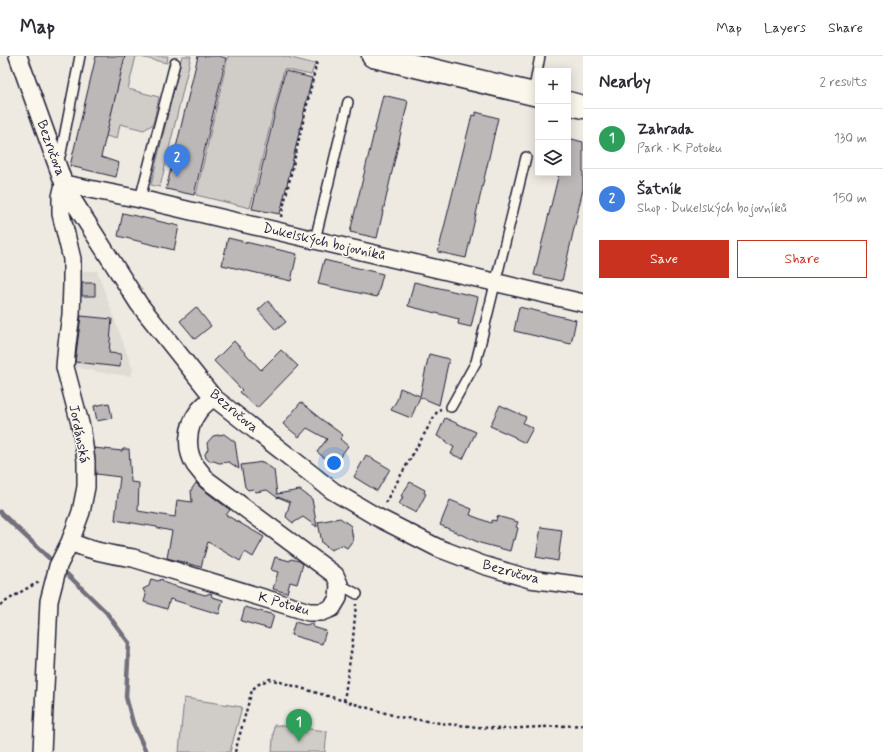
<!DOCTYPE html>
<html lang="en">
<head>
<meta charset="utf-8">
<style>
	body { margin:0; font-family:Mynerve,sans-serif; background:#f2f2f3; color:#2b2b33 }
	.controls { position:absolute; right:12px; top:12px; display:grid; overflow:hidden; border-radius:0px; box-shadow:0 2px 10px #0003 }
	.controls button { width:36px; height:36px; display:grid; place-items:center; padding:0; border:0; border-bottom:1px solid #e1e1e2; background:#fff; color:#2b2b33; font:20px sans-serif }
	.you { position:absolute; left:334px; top:407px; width:14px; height:14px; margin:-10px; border:3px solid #fff; border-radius:50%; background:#1a73e8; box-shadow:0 0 0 6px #1a73e833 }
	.badge { display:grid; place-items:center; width:26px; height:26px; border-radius:50%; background:#c8321e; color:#fff; font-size:13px; font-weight:700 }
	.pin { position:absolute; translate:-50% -33px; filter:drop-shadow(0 1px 2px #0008) }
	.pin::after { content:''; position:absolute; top:21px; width:14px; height:12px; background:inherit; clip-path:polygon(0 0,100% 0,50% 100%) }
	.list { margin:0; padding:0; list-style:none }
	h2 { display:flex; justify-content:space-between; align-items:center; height:52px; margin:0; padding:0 16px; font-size:17px }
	h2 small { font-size:13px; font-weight:400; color:#7c7c81 }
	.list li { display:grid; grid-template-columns:26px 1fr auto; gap:12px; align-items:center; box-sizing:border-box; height:60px; padding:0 16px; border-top:1px solid #e1e1e2 }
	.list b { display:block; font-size:15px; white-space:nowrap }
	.list p { margin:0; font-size:13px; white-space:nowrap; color:#7c7c81 }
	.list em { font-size:13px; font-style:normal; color:#7c7c81 }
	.actions { display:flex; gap:8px; padding:12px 16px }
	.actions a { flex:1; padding:9px 0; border:1px solid #c8321e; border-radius:0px; text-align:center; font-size:14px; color:#c8321e }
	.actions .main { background:#c8321e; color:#fff }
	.icon { flex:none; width:22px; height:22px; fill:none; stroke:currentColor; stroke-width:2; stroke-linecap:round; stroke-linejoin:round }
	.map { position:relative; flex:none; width:583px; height:696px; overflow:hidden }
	header { display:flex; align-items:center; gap:24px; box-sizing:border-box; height:56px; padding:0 20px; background:#fff; border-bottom:1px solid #e1e1e2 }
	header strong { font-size:19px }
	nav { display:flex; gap:22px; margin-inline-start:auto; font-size:14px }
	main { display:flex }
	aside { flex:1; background:#fff }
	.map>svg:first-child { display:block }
</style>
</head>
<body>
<header>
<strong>Map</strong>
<nav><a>Map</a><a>Layers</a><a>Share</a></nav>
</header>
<main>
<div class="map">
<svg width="583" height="696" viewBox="0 0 583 696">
	<rect width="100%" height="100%" fill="#eeeae2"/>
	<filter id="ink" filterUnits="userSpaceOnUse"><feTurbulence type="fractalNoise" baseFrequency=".025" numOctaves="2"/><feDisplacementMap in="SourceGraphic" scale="8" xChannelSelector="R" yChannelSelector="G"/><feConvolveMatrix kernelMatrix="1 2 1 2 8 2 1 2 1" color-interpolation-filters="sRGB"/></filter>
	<g filter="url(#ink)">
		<path fill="#dfdbd5" d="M78,215h19l36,99 -2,6 -28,-3 -32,-7z"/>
		<path fill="#d0cdc9" stroke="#797882" d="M125,0h11l-8,33 31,8 -6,27 -9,6 -24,-6 -3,15 -11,-3z
			M136,0h32l-1,7z
			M182,0h9l-31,131 -9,-2z
			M228,0h55l32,8 -4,11 -27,-6 -34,139 -54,-13z
			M184,642l58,9 -12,45h-51z
			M274,669l53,6 -2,21h-53z"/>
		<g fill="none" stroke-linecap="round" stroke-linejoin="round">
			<path stroke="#716f7c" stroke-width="4.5" d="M0,456l49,46
				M67,518l39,38 23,31 -3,54 7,26 13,29"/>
		</g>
		<path fill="#bcb8b8" stroke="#22223b" d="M96,0h29l-24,101 18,6 -3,14 -46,-11z
			M198,0h21l7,2 -32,137 -28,-6z
			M285,15l27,7 -32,136 -28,-5z
			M383,39l25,6 -31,137 -27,-6z
			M476,56l22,6 -32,140 -28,-6 34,-137 4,1z
			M568,82l15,4v47l-21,92 -28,-6 25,-102h9z
			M123,157l56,13 -5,24 -56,-14z
			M228,182l69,16 -6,27 -69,-16z
			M324,204l59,14 -6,23 -59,-13z
			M414,226l64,15 -7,30 -13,-3 1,-5 -51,-13z
			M82,227h13v13h-13z
			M268,245l18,21 -10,8 -18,-20z
			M196,251l15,19 -16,13 -15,-18z
			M519,251l57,13 -5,24 -57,-13z
			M81,260l31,3 -3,34 12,1 -1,13 -45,-5z
			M234,285l27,29 20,-20 17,16 -41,42 -17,-16 2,-2 -28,-29z
			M429,298l20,5 -10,46 -19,-8 -9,21 -20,-8 6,-10 3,-12 20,8z
			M301,346l16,13v1l26,19 -3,4 8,7 -14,19 -17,-13 10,-13 -20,-11 -8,9 -16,-13z
			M109,347l3,15 -15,3 -3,-15z
			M500,349l26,12 -3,6 10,5 -8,15 -10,-5v-1l-25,-11z
			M445,362l31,14 -13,27 -12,-5 3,-7 -8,-4 1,-2 -10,-5z
			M224,378l11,8 4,27 -10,-7 -10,1 -5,-2h-5l-3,-3 -1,-4 3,-5 -1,-6 6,-7z
			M94,392l28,3 1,-2h6l2,33 8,1 -1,28 37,6 2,-17 15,2 -1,-12 5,-7 5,5 29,22 -4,5 38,22 -11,20 -8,-5 -5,9 -32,-19 -7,25 -34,-9 5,-27 -15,-3v-1l-42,-7 5,-43 -24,-3z
			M366,399l24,14 -13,22 -23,-14z
			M263,406l11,8 3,24 23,-4 12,9 5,28 -14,-10 -10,6 -7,-6 4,-15 -12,-5v1l-11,-8 -11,2 -3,-3 -5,1 -3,-3 -4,-22z
			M410,426l15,8 -1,3 2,1 -10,19 -17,-9 4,-7 -2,-1z
			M450,444l22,9 -2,6 21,8 1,-3 4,1 1,-5 21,6 -2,5 2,1 -3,12 -2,-1 -3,12 -30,-8 -40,-18z
			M340,462l11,8 2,14 -6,8 -5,-3 -11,5 -9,-7 -4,-21z
			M541,471l21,3 -4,31 -22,-4z
			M275,501l15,4 1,-2 8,2 4,3 -6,20 -7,-2 -3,11 -14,-4 5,-17 -7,-2z
			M151,523l7,2 4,-2 3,4 40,12 6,-2 1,4 11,3 -4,14 -49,-15 -3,10 -23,-7 2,-7 -3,-6 6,-3z
			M245,551l29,8 -4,14 -29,-8z
			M295,566l11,3 6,-2 1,4 13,4 -4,13 -31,-9z"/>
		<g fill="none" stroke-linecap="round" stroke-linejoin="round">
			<g stroke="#22223b" stroke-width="12">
				<path id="lane" d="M533,38l7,-38
					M57,107l4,-10 19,-97
					M140,143l35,-136
					M315,184l33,-138
					M451,351l25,-45 50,-205
					M339,528l18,10"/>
			</g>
			<g stroke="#22223b" stroke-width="20">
				<path id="street" d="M18,0l46,128 8,15 67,105 74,93 120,94 44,26 61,31 45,17 47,14 53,7
					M64,128l76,15 443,104
					M70,486c21,9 41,13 63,16l176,54h13l10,-4 6,-10 1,-14 -4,-9 -128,-95c-4,-5 -8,-10 -12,-15 -10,-16 -8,-38 3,-53 4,-6 10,-10 15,-15
					M42,696l7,-151 9,-35 12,-24 11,-30 5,-25v-26l-4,-30 -17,-64 2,-23 4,-29 1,-30v-26l-11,-45v-17l3,-13"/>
			</g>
			<g stroke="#22223b" stroke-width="25">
				<path id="secondary" d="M373,0l165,39
					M568,47l15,4"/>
			</g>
			<path stroke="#22223b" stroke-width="2.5" stroke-dasharray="3 3" stroke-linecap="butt" d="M281,161l36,-156
				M385,447l53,-93 3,-1
				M0,549l24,-15 15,-8
				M344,645l9,-62 3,-35
				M235,696l17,-62 5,-5 13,-6 129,38 48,7 53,5 83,-4"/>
			<use href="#lane" stroke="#fbf7ec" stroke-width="9"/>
			<use href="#street" stroke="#fbf7ec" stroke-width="17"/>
			<use href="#secondary" stroke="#fbf7ec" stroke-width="22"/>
		</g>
	</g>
	<g text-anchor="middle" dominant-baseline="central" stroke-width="3" stroke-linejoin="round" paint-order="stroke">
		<g font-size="14" fill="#22223b" stroke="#fbf7ec">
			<text transform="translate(51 92) rotate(70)">Bezručova</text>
			<text transform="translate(324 186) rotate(13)">Dukelských bojovníků</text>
			<text transform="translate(234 355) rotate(40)">Bezručova</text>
			<text transform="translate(79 378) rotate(79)">Jordánská</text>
			<text transform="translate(511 516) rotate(15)">Bezručova</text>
			<text transform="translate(284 548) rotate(16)">K Potoku</text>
		</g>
	</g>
</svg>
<div class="controls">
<button>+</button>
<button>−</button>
<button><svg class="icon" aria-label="layers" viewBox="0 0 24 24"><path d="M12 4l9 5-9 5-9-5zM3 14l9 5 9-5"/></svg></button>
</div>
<div class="you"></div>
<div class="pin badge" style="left:299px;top:686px;background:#2e9e5b">1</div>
<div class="pin badge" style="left:177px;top:121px;background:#3f7fe0">2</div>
</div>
<aside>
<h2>Nearby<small>2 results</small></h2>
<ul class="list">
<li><span class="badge" style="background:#2e9e5b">1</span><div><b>Zahrada</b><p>Park · K Potoku</p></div><em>130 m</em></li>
<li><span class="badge" style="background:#3f7fe0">2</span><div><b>Šatník</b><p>Shop · Dukelských bojovníků</p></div><em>150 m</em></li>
</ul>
<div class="actions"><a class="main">Save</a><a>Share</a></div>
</aside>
</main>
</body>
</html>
